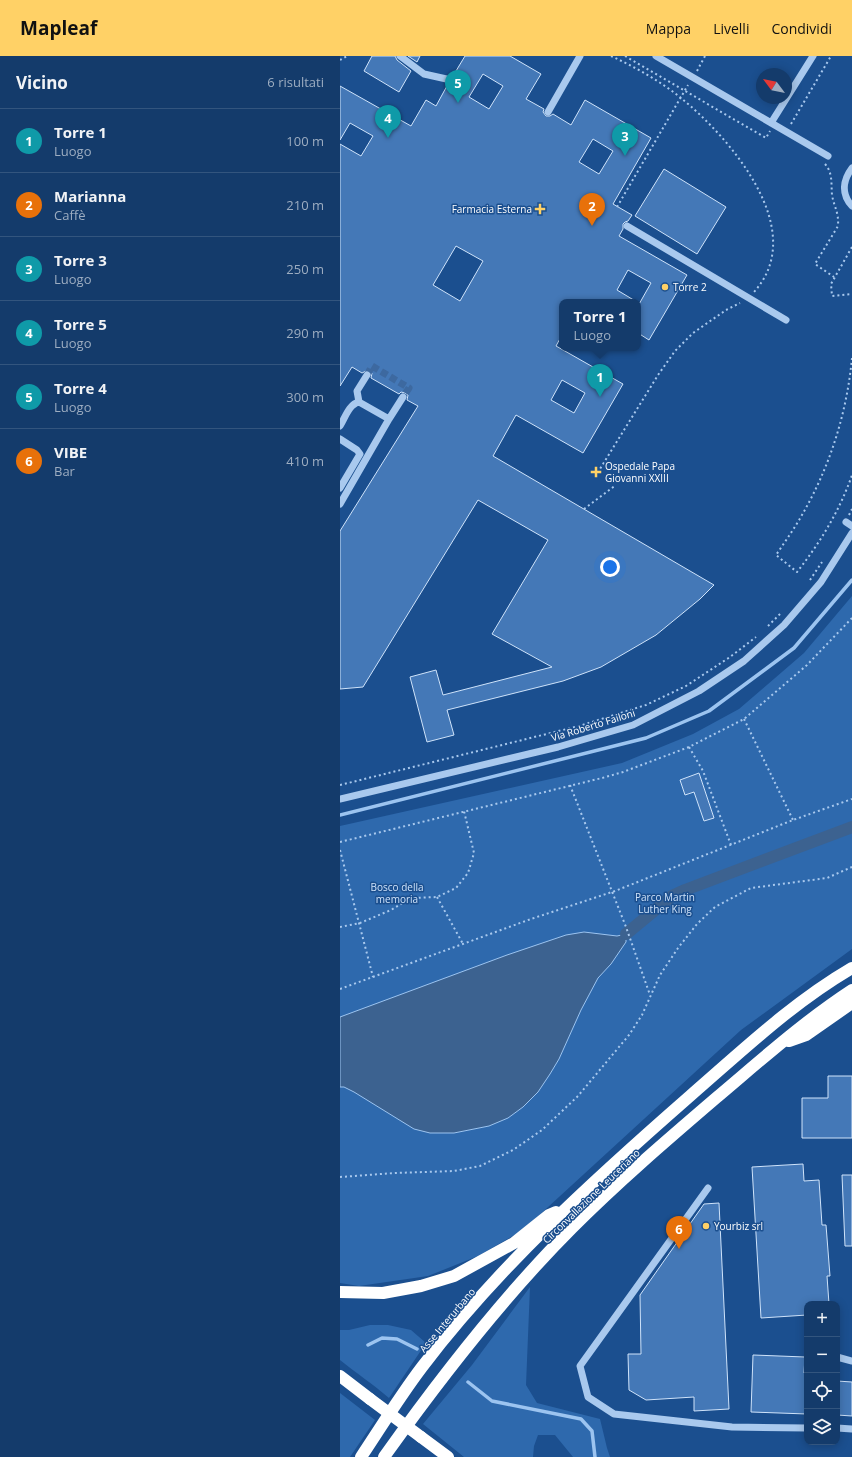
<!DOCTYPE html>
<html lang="it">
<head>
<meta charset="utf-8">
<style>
	body { margin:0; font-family:"Open Sans",sans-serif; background:#1d4271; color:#f1f3f6 }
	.controls { position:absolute; right:12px; bottom:12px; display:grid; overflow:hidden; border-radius:8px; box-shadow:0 2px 10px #0003 }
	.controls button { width:36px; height:36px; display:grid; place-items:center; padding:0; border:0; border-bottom:1px solid #33557e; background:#143b6b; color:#f1f3f6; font:20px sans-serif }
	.compass { position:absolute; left:416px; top:12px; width:36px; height:36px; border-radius:50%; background:#143b6b; box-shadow:0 2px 10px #0003; rotate:302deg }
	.you { position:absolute; left:270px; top:511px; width:14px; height:14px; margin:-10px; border:3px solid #fff; border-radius:50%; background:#1a73e8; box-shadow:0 0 0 6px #1a73e833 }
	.badge { display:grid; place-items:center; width:26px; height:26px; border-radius:50%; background:#ffd166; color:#fff; font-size:13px; font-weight:700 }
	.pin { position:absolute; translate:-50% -33px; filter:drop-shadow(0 1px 2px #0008) }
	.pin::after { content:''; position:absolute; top:21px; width:14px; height:12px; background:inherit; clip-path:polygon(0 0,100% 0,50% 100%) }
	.popup { position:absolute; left:219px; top:243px; width:82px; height:52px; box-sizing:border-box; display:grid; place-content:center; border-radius:8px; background:#143b6b; filter:drop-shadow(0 1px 3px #0005); font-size:13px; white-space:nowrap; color:#9dadc1 }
	.popup b { font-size:15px; color:#f1f3f6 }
	.popup::after { content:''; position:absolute; left:50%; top:100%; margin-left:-8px; border:8px solid transparent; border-top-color:#143b6b }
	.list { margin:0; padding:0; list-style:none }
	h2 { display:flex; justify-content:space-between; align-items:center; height:52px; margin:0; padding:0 16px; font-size:17px }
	h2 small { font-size:13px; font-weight:400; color:#9dadc1 }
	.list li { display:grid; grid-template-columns:26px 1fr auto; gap:12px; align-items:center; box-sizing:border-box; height:64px; padding:0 16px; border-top:1px solid #33557e }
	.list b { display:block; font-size:15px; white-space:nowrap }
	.list p { margin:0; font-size:13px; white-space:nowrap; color:#9dadc1 }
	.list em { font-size:13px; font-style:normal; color:#9dadc1 }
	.icon { flex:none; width:22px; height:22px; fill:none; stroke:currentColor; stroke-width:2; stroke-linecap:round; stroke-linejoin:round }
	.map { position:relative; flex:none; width:512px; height:1401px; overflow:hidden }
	header { display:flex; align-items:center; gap:24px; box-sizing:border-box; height:56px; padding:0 20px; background:#ffd166; color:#111 }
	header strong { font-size:19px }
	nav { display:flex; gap:22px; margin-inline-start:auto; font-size:14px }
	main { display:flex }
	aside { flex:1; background:#143b6b }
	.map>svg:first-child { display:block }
</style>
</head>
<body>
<header>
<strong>Mapleaf</strong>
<nav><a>Mappa</a><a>Livelli</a><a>Condividi</a></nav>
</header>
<main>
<aside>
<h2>Vicino<small>6 risultati</small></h2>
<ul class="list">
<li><span class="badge" style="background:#0f9aa8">1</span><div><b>Torre 1</b><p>Luogo</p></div><em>100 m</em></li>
<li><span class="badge" style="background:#e8710a">2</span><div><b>Marianna</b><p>Caffè</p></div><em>210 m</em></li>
<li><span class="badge" style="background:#0f9aa8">3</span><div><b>Torre 3</b><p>Luogo</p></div><em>250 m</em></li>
<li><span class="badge" style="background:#0f9aa8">4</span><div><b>Torre 5</b><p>Luogo</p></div><em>290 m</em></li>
<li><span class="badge" style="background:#0f9aa8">5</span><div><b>Torre 4</b><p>Luogo</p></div><em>300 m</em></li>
<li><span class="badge" style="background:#e8710a">6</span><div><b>VIBE</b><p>Bar</p></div><em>410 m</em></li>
</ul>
</aside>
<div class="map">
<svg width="512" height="1401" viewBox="0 0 512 1401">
	<rect width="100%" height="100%" fill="#1b4f8f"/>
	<path fill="#2e69ad" d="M512,540v353l-111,81 -218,200 -45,26 -50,20 -69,10 -19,-3v-457l282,-63 71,-29 46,-25 65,-56z
		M190,1231l-4,98 11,18 63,16 7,29 3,9h-37l-18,-22h-17l-4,11 -1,11h-69l-41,-33 49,-59z
		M30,1269h18l23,5 15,13 -37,55c-16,-14 -33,-25 -49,-38v-30h9z
		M0,1337l35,27 -25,37h-10z"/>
	<path fill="#3c6290" stroke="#9cc4f0" d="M244,876l33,4 9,-2v8l-15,22 -13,14 -17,32 -22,49 -9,15 -12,18 -15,15 -15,11 -19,8 -35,7h-24l-16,-4 -60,-37 -10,-5h-4v-70l167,-62 59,-20z"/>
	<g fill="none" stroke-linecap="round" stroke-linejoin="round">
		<path stroke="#9cc4f0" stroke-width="3.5" d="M0,759l306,-77 63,-27 85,-63 58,-68
			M28,1289l14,-7 15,1 20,10
			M128,1326l24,19 89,18 11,12 3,26"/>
		<path stroke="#3c6290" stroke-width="12" d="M286,878l46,-38 13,-6 167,-63"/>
	</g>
	<path fill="#4478b7" stroke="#cfe3fa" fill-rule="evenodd" d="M32,0h23l2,4 14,11 -12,21 -35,-21z
		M68,0h12l-3,6z
		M125,0h45l31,18 -15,25 18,10 -1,3 3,4h4l3,-2 18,11 14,-25 66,38 -38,66 19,11 -4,6 -3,1 -2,2v5l-4,7 68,39 -38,65 -11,-7v-27l13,-23 -23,-13 -11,20 20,12h-75v33l-6,11 67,38 -40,69 -67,-38 -23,41 221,129 -14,14 -44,36 -55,32 -38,14 -116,29 7,25 -27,7 -17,-65 26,-7 7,25 109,-28 -60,-33 56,-94 -70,-40 -115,187 -23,2v-158l78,-125 -11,-6 1,-5 -3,-2 -4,-1 -2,2 -28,-16 1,-5 -4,-3 -6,3 -10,-6 -12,19v-242l21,12 12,-20 -23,-13 -10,17v-54l71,40 15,-26 10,6 12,-22 4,1 3,-2 1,-4 -3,-3zM143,18l20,12 -14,23 -20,-12zM253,83l20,12 -14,23 -20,-12zM116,190l27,15 -23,40 -27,-16zM222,324l23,13 -11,20 -23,-13z
		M324,113l62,38 -29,47 -62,-38z
		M359,717l15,45 -10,3 -10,-29 -9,3 -5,-15z
		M488,1020h24v62h-50v-40h26z
		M463,1108l1,17 15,-1 3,45h4l4,51h-3l2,28h-22v11l-46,3 -9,-151z
		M502,1119h10v71h-7z
		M379,1147l10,206 -35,2v-14l-48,3 -17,-10 -1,-36h13l-1,-59 64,-91z
		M413,1299l52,2 -1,16h3v41l-56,-2z
		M497,1325l15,1v34l-15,-1z"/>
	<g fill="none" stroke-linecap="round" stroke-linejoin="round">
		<path stroke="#3d69a0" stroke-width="7" stroke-dasharray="7 3.5" stroke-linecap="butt" d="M27,319l5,-9 37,22 -6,9"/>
		<path stroke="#a9c9ee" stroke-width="2" stroke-dasharray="2 3" stroke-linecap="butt" d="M271,0c24,11 49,25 70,42 49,40 129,132 73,194
			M285,0l141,82 4,-7
			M0,4l7,-4
			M357,15l8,-15
			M451,68l40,-68
			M485,108c8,9 6,20 7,31 2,12 7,17 6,31l-23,38 19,13
			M277,151l71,-122
			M512,191l-21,37 1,12 20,-2
			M512,302c-5,52 -20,102 -45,148 -9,17 -20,33 -31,49l21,17c23,-29 43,-62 55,-97
			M255,421l63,-102 17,-24 18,-18 33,-23 14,-7
			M244,453l32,-24
			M509,459l3,-6
			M470,524l12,-18
			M428,570l14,-14
			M404,663l49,101
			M349,691l14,24 28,74
			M0,729l239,-59 67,-21 40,-19 44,-29 26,-20
			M230,729l56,142 24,68
			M0,786l262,-64 21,-6 66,-25 55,-28 63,-54 45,-47
			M0,794l33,127
			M97,841l26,47
			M0,871l20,-4 31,-13 20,-12 26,-1 19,-9 12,-15 6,-20 -10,-42
			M0,933l191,-70 84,-28 178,-71 59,-21
			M0,1121l55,-4 59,-2 26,-5 33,-16 29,-20 36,-34 51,-61 13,-20 18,-40 18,-27 19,-24 18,-17 36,-19 76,-10 25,-11"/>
		<path stroke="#a9c9ee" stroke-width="7" d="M60,0l24,18 27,6
			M316,0l172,100
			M208,56l32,-56
			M431,67l42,-67
			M512,112c-9,12 -11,26 0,38
			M287,170l159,94
			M19,346l-2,-11 10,-16
			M49,363l14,-22
			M0,370c5,-8 9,-22 19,-24l30,17 -49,85
			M0,383l17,11 3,4 -20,34
			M506,466l6,4
			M0,743l218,-52 75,-22 66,-34 45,-30 40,-36 37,-43 31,-49
			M368,1132l-128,178 8,31 26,17 118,13 75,1
			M497,1301l15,4
			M497,1372l15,1"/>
		<path stroke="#fff" stroke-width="12" d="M449,985l17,-6 46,-32
			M0,1236l43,1 38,-7 33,-10 60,-33 35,-28 7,-3
			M0,1320l30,23
			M81,1381l27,20
			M21,1401c20,-30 39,-61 61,-90 77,-101 172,-187 268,-271 52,-45 102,-93 162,-128
			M44,1401c57,-80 118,-159 188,-229 46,-46 95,-88 144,-130 44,-37 87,-76 136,-108"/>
		<path stroke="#fff" stroke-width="12" d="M30,1343l51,38"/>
	</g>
	<g fill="#ffd166" stroke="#1b4f8f" stroke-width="1.5">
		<path d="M198 147h4v4h4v4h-4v4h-4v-4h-4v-4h4z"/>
		<circle cx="325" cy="231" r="4"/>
		<path d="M254 410h4v4h4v4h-4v4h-4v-4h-4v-4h4z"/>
		<circle cx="366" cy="1170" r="4"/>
	</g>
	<g text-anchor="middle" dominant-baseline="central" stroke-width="3" stroke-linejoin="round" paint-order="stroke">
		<g font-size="10" fill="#fff" stroke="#1b4f8f" text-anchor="start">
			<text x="192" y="153" text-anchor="end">Farmacia Esterna</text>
			<text x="333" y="231">Torre 2</text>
			<text x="265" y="410">Ospedale Papa<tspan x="265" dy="12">Giovanni XXIII</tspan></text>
			<text x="374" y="1170">Yourbiz srl</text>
		</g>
		<g font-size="10" fill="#fff" stroke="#1b4f8f">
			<text transform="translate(253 669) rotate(-17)">Via Roberto Failoni</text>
			<text transform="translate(251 1140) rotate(-44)">Circonvallazione Leuceriano</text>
			<text transform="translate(107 1264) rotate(-50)">Asse Interurbano</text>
		</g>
		<g font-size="10" fill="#cfe3fa" stroke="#1b4f8f">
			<text x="57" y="831">Bosco della<tspan x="57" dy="12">memoria</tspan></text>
			<text x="325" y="841">Parco Martin<tspan x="325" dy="12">Luther King</tspan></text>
		</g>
	</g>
</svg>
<div class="controls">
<button>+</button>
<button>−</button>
<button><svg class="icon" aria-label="locate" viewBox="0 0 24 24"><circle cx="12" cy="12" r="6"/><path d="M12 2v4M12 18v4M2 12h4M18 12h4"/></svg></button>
<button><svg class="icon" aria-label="layers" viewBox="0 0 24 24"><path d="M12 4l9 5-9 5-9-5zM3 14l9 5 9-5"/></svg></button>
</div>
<svg class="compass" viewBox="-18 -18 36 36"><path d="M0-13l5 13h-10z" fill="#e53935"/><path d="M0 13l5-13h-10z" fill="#9dadc1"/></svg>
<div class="you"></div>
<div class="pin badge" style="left:260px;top:341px;background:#0f9aa8">1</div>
<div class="popup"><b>Torre 1</b>Luogo</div>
<div class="pin badge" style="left:252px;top:170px;background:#e8710a">2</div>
<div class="pin badge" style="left:285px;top:100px;background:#0f9aa8">3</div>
<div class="pin badge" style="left:48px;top:82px;background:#0f9aa8">4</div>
<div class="pin badge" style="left:118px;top:47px;background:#0f9aa8">5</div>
<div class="pin badge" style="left:339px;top:1193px;background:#e8710a">6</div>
</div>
</main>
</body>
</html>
